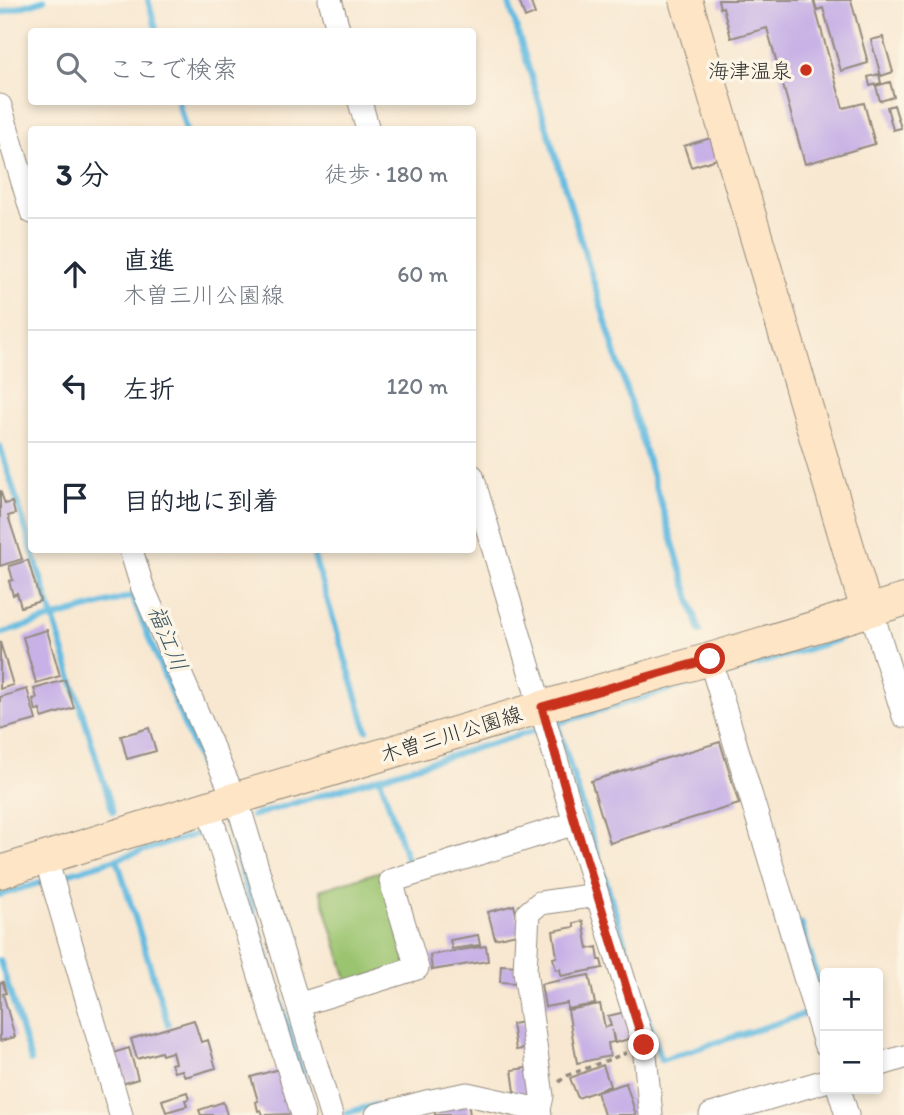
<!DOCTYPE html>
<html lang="ja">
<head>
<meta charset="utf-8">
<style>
	body { margin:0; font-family:Itim,"Klee One",sans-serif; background:#f2f2f3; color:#1f2937 }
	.controls { position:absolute; right:21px; bottom:21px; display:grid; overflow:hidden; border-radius:7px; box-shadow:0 4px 10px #0003 }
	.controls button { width:63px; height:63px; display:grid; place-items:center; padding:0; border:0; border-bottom:2px solid #e0e1e3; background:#fff; color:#1f2937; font:35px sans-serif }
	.stop { position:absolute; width:21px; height:21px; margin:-16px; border:5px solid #c8321e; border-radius:50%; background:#fff }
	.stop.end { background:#c8321e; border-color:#fff; box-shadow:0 2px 7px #0008 }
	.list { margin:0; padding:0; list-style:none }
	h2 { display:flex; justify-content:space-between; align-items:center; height:91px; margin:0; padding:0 28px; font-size:30px }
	h2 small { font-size:23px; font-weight:400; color:#747a83 }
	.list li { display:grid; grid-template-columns:46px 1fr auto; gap:21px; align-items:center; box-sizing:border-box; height:112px; padding:0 28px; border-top:2px solid #e0e1e3 }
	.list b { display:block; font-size:26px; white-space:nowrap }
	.list p { margin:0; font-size:23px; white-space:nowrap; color:#747a83 }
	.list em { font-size:23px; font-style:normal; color:#747a83 }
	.icon { flex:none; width:38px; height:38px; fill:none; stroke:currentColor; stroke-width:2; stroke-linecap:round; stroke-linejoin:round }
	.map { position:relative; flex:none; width:904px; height:1115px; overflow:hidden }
	.search { position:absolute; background:#fff; box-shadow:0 4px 10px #0003; left:28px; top:28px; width:448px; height:77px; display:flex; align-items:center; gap:18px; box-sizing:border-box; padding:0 24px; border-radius:7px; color:#747a83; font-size:26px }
	.panel { position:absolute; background:#fff; box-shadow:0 4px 10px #0003; left:28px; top:126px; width:448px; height:427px; border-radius:7px }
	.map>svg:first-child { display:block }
</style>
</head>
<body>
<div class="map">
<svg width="904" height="1115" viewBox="0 0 904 1115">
	<rect width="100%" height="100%" fill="#fcf5e5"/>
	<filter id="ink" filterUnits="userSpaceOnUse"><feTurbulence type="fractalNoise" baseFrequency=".0143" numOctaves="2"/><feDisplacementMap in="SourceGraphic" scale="14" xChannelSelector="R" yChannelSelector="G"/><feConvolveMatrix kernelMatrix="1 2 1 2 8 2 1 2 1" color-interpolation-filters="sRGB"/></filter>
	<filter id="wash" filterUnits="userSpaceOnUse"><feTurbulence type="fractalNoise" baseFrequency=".00686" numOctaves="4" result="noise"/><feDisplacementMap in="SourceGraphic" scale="28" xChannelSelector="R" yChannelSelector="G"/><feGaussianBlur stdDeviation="1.57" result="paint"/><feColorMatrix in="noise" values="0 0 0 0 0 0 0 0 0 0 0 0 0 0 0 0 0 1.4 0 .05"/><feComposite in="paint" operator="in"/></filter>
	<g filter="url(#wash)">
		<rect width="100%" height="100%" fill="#f8e8d1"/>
		<path fill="#9bc470" stroke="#63784e" stroke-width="2" d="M381,871l27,94 -60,18 -28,-93z"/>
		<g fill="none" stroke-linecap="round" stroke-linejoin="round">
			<path stroke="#63bbe1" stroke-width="6" d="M148,0l9,32
				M508,0l192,632
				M0,13l44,-13
				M178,102l8,28
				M0,446l113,366
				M312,550l55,180
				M0,634l52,-16 80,-22 75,185
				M724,674l114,-34
				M557,723l104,337 148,-47
				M556,724l149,-45
				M380,778l29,88 -4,2
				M252,816l287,-87
				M223,817l6,13 78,260
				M117,859l51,165
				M61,876l146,-45
				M0,895l43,-13
				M801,923l24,81
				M0,960l31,101
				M346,1113l30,-8"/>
		</g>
		<g id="blocks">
			<path fill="#c7b1e6" d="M519,0h19l-7,3 4,11 -10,4z
				M718,0h95l30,108 21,-5 11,41 -70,20 -38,-136 -36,10 -8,-31 -3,1z
				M814,0h37l17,63 -27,8 -18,-63 -6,2z
				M883,37l10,35 -12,4 -10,-36z
				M879,74l2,9 -11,3 -2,-9z
				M890,82l4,15 -14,4 -4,-15z
				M894,105l7,23 -8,2 -6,-23z
				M714,137l6,21 -29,9 -7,-21z
				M0,490l5,14 7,-2 3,12 -7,2 14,43 -22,7z
				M28,560l12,41 -19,6 -4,-14 -4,2 -4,-14 4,-1 -4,-14z
				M47,630l13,46 -24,7 -13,-46z
				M0,642l13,43 -13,4z
				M65,680l9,28 -32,10 -2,-8 -4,1 -3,-12 4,-1 -3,-9z
				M27,689l9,31 -36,10v-33z
				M149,728l7,23 -29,8 -6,-23z
				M720,742l19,62 -129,39 -19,-62z
				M514,905l7,28 -26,6 -7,-27z
				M583,921l5,28 9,-2 2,13h2l2,8 -42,8 -1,-7 -4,1 -3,-12 4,-1 -4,-26 21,-4v-4z
				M478,935l2,10 -28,4 -2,-9z
				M486,946l2,15 -56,9 -2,-15z
				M501,965l16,1 -1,17 -16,-1z
				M589,975l6,29 -28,5v-6l-22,4 -4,-23z
				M3,982l3,11 -3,1 12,43 -15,4v-58z
				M600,1004l5,23 6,-1 -3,-10 17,-4 7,26 -17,5 -3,-13 2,12 -6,1 2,13 -33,7 -9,-53z
				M194,1020l7,22 7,-2 8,28 -31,9 -3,-7 -8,2 -3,-8 4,-1 -3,-11 -10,3 -1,-3 -24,7 -6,-20z
				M524,1022l4,26 -12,2 -4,-26z
				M129,1048l9,31 -16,5 -9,-31z
				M603,1065l7,21 -32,12 -8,-20z
				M533,1067l5,29 -22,3 -4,-29z
				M279,1069l14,45 -30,1 -2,-5 -3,1 -2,-9 2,-1 -7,-24z
				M626,1083l10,32h-32l-7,-23z
				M187,1092l2,7 -4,1 2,6 -21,6 -4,-12z
				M223,1102l4,13h-26l-2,-5z
				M468,1102l2,13h-35l-1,-9z"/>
		</g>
	</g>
	<g filter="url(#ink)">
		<use href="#blocks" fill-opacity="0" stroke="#928a7e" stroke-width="2"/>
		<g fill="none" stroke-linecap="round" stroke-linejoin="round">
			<g stroke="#928a7e" stroke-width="25">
				<path id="street" d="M330,0l9,32
					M360,102l8,28
					M0,106l32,106
					M472,476l103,347 69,222 7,70
					M131,550l11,36 99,228 90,301
					M871,610l33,106
					M710,659l115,385
					M208,807l95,308
					M46,859l75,256
					M298,1005l119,-37 -26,-87 184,-58
					M878,1065l26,-8
					M839,1089l8,26
					M539,1110l3,-14 -17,-125 3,-58 12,-10 57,-8
					M377,1115l49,-13 41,-8 72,16 1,5
					M711,1115l114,-34"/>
			</g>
			<g stroke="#928a7e" stroke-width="34">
				<path id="secondary" d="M686,0l181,611
					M0,872l234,-73 308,-92 168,-48 194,-59"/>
			</g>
			<path stroke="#928a7e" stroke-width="3.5" stroke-dasharray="5 5" stroke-linecap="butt" d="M559,1082l7,-6 60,-23"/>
			<use href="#street" stroke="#fff" stroke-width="23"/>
			<use href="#secondary" stroke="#fde5c5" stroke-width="32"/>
		</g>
	</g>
	<g fill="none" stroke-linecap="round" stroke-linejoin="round" filter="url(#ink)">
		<path stroke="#c8321e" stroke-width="9" d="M644,1045l-69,-222 -33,-116 168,-48"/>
	</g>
	<circle fill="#c8321e" stroke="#fcf5e5" stroke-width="2.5" cx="806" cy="70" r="7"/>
	<g text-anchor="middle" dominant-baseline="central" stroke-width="7" stroke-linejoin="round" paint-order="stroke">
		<g font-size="21" fill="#2b2b2b" stroke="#fcf5e5" text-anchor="end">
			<text x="792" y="70">海津温泉</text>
		</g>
		<g font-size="21" fill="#2b2b2b" stroke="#fcf5e5">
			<text transform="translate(451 734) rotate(-17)">木曽三川公園線</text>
		</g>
		<g font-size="23" font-style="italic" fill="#3c5662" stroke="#fcf5e5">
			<text transform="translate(168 638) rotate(68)">福江川</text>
		</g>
	</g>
</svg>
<div class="controls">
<button>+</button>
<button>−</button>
</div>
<div class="stop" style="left:710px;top:659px"></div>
<div class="stop end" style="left:644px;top:1045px"></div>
<div class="search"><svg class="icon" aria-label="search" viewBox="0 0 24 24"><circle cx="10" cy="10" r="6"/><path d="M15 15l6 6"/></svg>ここで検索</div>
<section class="panel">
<h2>3 分<small>徒歩 · 180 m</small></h2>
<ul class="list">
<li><svg class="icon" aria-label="ahead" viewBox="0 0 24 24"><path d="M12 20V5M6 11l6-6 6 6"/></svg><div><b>直進</b><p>木曽三川公園線</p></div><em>60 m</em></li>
<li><svg class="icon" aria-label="left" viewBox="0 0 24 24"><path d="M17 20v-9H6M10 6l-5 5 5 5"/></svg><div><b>左折</b></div><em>120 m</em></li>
<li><svg class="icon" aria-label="arrive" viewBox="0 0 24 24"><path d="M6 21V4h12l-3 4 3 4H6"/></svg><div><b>目的地に到着</b></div></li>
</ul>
</section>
</div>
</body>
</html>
